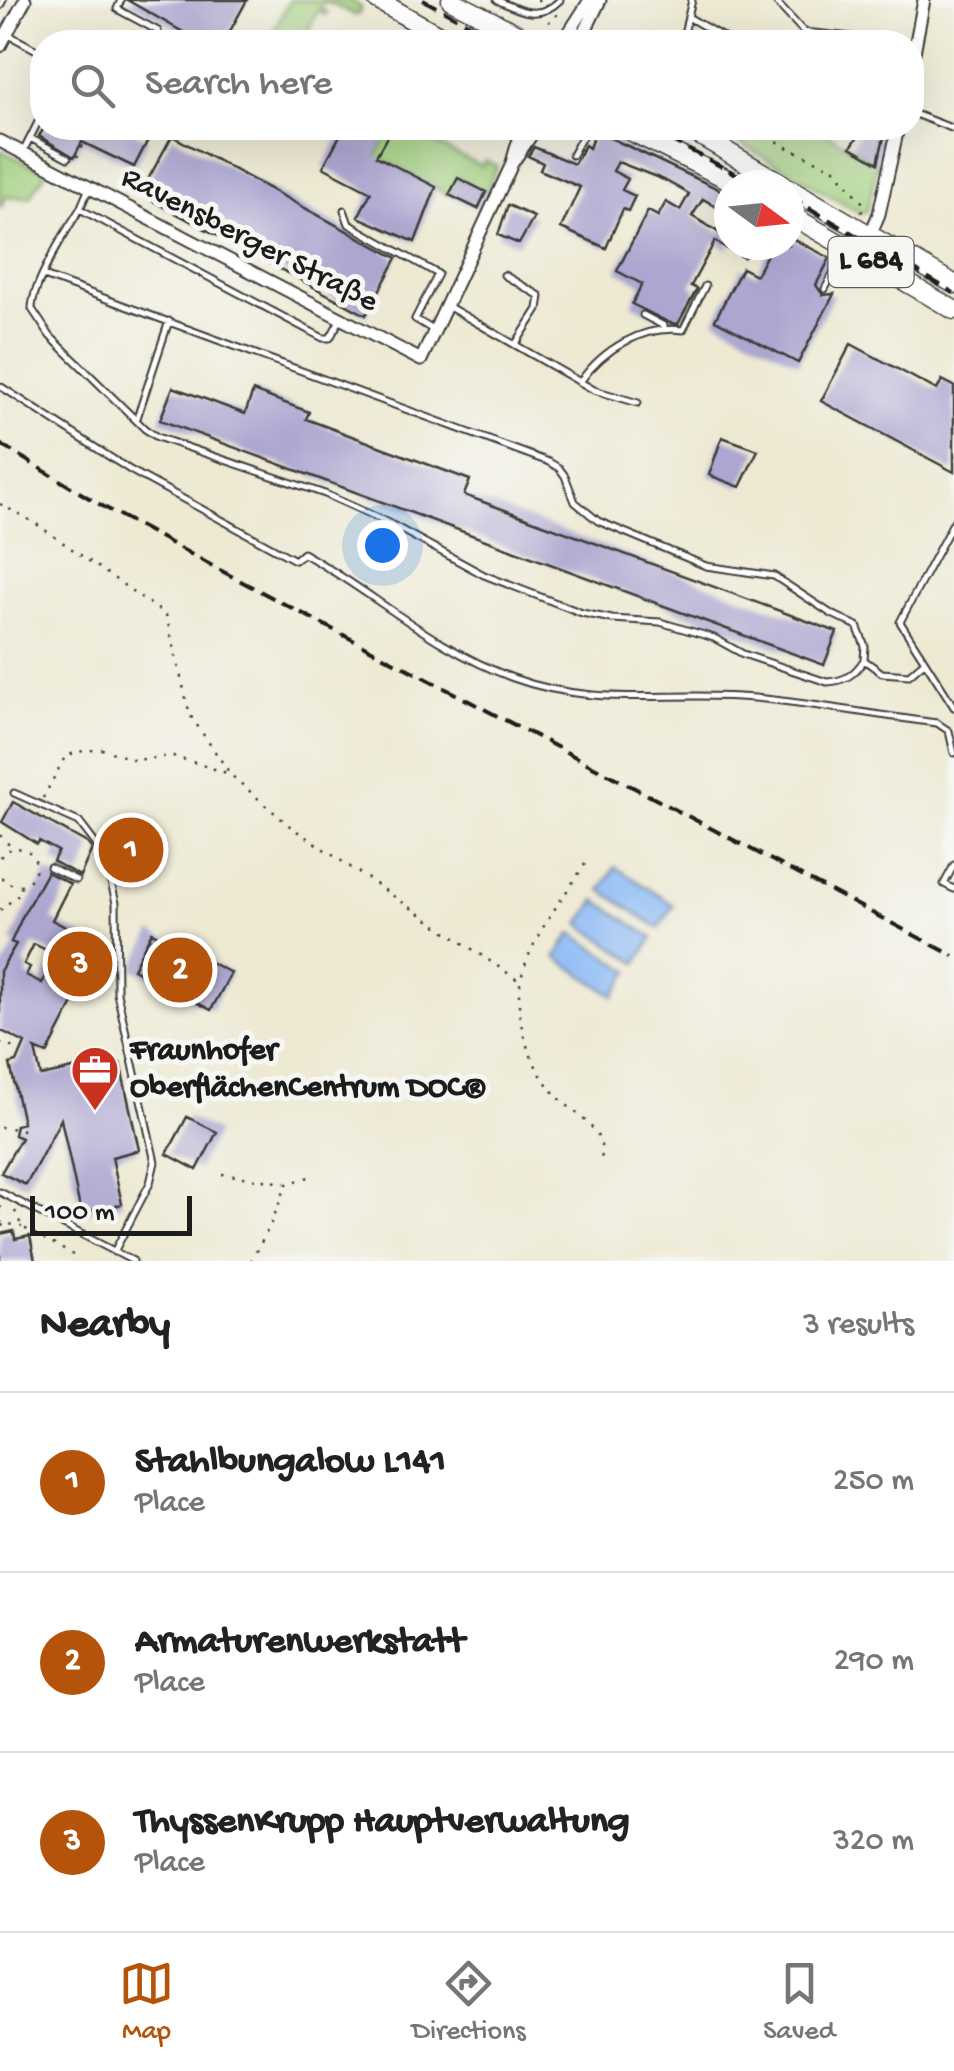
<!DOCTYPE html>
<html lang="en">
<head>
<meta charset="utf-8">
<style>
	body { margin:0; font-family:"Gochi Hand",sans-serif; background:#f6f6f6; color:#222 }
	.compass { position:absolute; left:714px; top:170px; width:90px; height:90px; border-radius:50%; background:#fff; box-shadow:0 10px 40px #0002; rotate:105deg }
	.scale { position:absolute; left:30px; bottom:25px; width:162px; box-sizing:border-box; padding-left:10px; border:5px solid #1c1c1c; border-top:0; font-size:28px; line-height:35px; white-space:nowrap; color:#1c1c1c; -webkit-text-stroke:8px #f6f6f2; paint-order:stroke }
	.you { position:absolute; left:382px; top:545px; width:35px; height:35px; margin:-25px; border:8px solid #fff; border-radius:50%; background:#1a73e8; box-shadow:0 0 0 15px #1a73e833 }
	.badge { display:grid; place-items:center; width:65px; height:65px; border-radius:50%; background:#b45309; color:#fff; font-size:32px; font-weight:700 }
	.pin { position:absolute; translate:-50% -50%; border:5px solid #fff; box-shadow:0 2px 10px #0006 }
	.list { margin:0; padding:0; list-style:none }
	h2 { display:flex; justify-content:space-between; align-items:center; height:130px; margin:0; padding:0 40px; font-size:42px }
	h2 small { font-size:32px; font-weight:400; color:#767676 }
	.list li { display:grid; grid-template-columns:65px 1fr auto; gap:30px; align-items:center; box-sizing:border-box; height:180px; padding:0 40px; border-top:2px solid #e0e0e0 }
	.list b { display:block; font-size:38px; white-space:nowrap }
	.list p { margin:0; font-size:32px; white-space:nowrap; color:#767676 }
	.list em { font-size:32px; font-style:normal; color:#767676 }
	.icon { flex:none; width:55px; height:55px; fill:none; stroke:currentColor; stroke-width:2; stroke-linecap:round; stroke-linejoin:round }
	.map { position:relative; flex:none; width:954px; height:1261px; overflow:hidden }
	.search { position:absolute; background:#fff; box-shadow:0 10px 40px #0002; left:30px; right:30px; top:30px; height:110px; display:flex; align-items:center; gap:25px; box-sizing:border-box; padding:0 35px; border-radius:40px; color:#767676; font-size:38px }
	.sheet { height:670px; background:#fff }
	nav { display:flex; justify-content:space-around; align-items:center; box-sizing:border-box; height:140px; border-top:2px solid #e0e0e0; background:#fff; font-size:28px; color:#767676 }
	nav a { display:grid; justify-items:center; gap:5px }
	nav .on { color:#b45309 }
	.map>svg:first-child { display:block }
</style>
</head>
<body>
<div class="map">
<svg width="954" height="1261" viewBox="0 0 954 1261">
	<rect width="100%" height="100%" fill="#f6f6f2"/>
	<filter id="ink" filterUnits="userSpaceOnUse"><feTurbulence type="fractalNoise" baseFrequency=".01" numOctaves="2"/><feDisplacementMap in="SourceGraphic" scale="20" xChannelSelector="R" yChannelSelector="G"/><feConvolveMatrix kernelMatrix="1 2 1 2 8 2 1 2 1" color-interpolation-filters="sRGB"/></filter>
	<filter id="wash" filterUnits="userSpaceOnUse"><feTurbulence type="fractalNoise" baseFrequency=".0048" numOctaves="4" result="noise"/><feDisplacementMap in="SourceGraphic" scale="40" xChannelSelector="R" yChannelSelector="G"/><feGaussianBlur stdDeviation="2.25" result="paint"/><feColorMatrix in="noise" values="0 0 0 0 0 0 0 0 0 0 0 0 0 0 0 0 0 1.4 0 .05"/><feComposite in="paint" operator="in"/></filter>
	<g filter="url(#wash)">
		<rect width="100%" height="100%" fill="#ede9d3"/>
		<path fill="#a1cf7d" stroke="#5e764c" stroke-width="2.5" d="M290,0h60l11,7 -2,7 -4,1 -31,-14 -4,7 7,4 -2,3 -7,-4 -13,25 7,4 -1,2 -8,-3 -2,3h-34z
			M392,128h21l-1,5 69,33 4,-6 12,6 -11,26 -27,-14 -10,17 -62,-33 -16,30 -5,-2 9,-15 -7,-4z
			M726,128h91l61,35 -11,49 -7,1 -137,-80z
			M0,150l46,22 -16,25h-24l-6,11z"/>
		<path fill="#8bbaf6" stroke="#546b89" stroke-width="2.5" d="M615,867l59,38 -15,23 -58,-38z
			M596,900l57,38 -16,25 -57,-39z
			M572,933l58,38 -16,25 -58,-39z"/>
		<g id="blocks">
			<path fill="#aca6d0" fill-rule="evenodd" d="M127,0h120l-23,42h-46l5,-10z
				M44,128h81l23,12 -14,27 -52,-25 -8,15 -35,-21z
				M344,128h48l-16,28 60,31 -21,55 -57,-25 13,-25 -48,-25z
				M863,128h23l-8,35 -27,-16z
				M600,133l129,61v20l-26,-15 -11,17 28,17 9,-15v32l-14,-9 -24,45 6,3 -19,35 -8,-1 -38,-19 10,-20 -25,-13 31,-60 10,5 8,-14 14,8 9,-16 -25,-14 -46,-18 -5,9 15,8 -6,11 13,6 -7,15 -5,-2 -17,39 -45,-20 19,-41 -40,-17 3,-7 -15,-7 6,-9 40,17 11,-19 4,3 5,-13z
				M172,136l225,122 -31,57 -226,-121z
				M458,178l28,14 -8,17 -29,-14z
				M508,205l26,12 -15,27 -21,-9z
				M789,237l41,21 -14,27 7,10 11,-1 -36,69 -83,-43 27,-52 14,7 16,-30h17z
				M851,344l86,46 5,-10 12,6v86l-133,-71z
				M173,387l72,27 8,-23 56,21 -3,7 164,61 -6,15 373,137 -13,33 -664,-245z
				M722,437l36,13 -18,37 -31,-12z
				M13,802l74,41 5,6 -12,27 -27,-15 5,-10 -19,-10 -2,3 -35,-22z
				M122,828l30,16 -4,7 -8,-4 -10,18 -10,-6 9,-18 -11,-6z
				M47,872l23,12 -18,36 52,27 3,2 -4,7 7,5 -6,13 -13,-6 -44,86 -12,-5 6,27 50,-11 1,5 28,-7 19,87 -27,7 10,47 -41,9 -20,-94 -35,66 -25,-12 20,-35 -7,-3 2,-10 7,-2 -13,-59 7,-2 8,-19 -25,-13v-59l16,-27 -5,-2 13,-29zM34,944l22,11 -14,28 -16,-8 4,-8 -6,-3z
				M152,932l79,41 -20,37 -78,-41z
				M187,1117l30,15 -20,38 -30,-16z
				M14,1231l1,8 15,-3 5,25h-35v-27z"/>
		</g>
	</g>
	<g filter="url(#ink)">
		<use href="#blocks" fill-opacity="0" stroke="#3b3b37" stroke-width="2.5"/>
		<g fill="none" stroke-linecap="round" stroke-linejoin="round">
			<g stroke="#3b3b37" stroke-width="9">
				<path id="service" d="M121,0l-4,9 41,22
					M497,0c23,11 42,21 63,0
					M774,0l30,32 96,10
					M0,6l3,-6
					M688,17l43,25
					M7,34l35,19
					M682,42l10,-42
					M912,113l42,16
					M30,138l38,20
					M24,150l18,-36
					M572,155l15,-27
					M89,188l-9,21 243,129h7l10,-18
					M80,209c-14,22 -48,75 -48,100l18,27 95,93 12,8 168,57 60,27 99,54 98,38 30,6 48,3 54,16 29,16 84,28c18,-1 27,-7 37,-22
					M344,210l5,14 89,50 -23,45 20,12
					M743,254l4,-9
					M504,275l36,21 -2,13 -23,36
					M44,276l505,186 10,6 6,8 10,26 23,19 108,45 68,10 56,37 27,13 8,20 -1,14 18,13 27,2 15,-13
					M825,289l20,-38
					M449,307l145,83 44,13
					M643,315l21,11
					M580,382c23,-33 63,-57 103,-52l22,-44
					M0,386l130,84 165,90 8,-7c71,40 131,96 210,125 86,31 156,12 242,20 60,6 121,17 182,25l12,8 5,22
					M137,418l32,-97
					M954,521l-54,101 54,85
					M14,793l65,29 19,25 10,24 8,32 1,90 38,169 -5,21 -36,69
					M954,865l-10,19 10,5
					M50,867l26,13
					M0,1192l133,69"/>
			</g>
			<g stroke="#3b3b37" stroke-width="15">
				<path id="minor" d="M563,42l27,-42
					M580,42l20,-42
					M0,46l25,-46
					M912,63l12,-63
					M0,141l421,219 90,-194 11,-38
					M513,162l23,-34
					M870,235l9,-21 19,-86"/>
			</g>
			<g stroke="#3b3b37" stroke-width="21">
				<path id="primary" d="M377,0l74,42
					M451,0l82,42
					M624,128l115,57
					M687,128l97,57
					M789,188l165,96
					M789,214l165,96"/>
			</g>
			<path stroke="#3b3b37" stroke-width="2.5" stroke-dasharray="2.5 8" stroke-linecap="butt" d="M537,0h3
				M546,33l4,-14 10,-6
				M599,128l10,4
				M761,128l21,17 53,24 28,34 -2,13
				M734,138l14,-10
				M77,157l15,-29
				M0,504l35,19 131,92 24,100 41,60 60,52 230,155
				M43,798l22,-41 11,-5 26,-3 33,11 38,-4 57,18
				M0,835l12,13
				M0,857l12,-9c45,-1 18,60 -12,28
				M585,864c-23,36 -54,73 -64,115 -8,39 8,86 34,115 19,21 52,34 46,66
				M0,910l21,-17v-6
				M0,1043l17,6
				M0,1127l24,3
				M222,1174l63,9
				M0,1208l2,-4
				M15,1211l7,16 51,28
				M0,1214l4,19
				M0,1222l22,5
				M251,1261l19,-35 17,-42 25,-8"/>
			<use href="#service" stroke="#fff" stroke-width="5"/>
			<use href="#minor" stroke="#fff" stroke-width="11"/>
			<use href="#primary" stroke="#fff" stroke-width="18"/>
			<path stroke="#1c1c1c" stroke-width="4" stroke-dasharray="15 8" stroke-linecap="butt" d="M423,0l81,42
				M647,128l110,57
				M789,196l165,97
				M0,444l104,63 112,61 738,388"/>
		</g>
	</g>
	<defs>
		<g id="office-pin" transform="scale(2.5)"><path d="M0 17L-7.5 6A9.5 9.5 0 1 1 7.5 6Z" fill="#c8321e" stroke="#f6f6f2"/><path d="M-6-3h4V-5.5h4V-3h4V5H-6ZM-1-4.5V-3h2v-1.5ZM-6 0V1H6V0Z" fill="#fff"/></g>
	</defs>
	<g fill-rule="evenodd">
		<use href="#office-pin" x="95" y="1070"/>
	</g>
	<g text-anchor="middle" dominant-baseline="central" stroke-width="10" stroke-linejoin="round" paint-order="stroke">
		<rect fill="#f6f6f2" stroke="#5d5d5c" stroke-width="2.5" x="828.5" y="237" width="85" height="50" rx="8"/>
		<g font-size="30" font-weight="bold" fill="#1c1c1c">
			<text x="871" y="262">L 684</text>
		</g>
		<g font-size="32" fill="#1c1c1c" stroke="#f6f6f2">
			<text transform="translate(249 241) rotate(27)">Ravensberger Straße</text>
		</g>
		<g font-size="32" font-weight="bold" fill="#1c1c1c" stroke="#f6f6f2" text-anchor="start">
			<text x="130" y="1052">Fraunhofer<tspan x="130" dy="37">OberflächenCentrum DOC®</tspan></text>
		</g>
	</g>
</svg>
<svg class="compass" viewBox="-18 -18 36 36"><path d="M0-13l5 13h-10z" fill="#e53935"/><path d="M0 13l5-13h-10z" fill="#767676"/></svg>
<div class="scale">100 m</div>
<div class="you"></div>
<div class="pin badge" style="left:131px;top:850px">1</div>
<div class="pin badge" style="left:180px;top:970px">2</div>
<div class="pin badge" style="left:80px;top:964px">3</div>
<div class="search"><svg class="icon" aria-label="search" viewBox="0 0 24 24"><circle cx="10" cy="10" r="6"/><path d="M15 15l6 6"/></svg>Search here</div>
</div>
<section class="sheet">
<h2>Nearby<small>3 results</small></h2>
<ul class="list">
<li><span class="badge">1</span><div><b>Stahlbungalow L141</b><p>Place</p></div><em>250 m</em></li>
<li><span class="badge">2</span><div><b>Armaturenwerkstatt</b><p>Place</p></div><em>290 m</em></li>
<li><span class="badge">3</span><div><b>ThyssenKrupp Hauptverwaltung</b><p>Place</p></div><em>320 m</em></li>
</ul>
</section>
<nav>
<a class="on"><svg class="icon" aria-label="map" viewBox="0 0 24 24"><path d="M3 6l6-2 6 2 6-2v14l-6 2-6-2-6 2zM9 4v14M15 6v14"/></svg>Map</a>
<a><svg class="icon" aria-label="directions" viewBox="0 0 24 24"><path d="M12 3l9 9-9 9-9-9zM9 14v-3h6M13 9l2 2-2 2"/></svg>Directions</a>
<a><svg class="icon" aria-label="saved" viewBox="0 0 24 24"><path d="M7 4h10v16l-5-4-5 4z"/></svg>Saved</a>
</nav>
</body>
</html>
